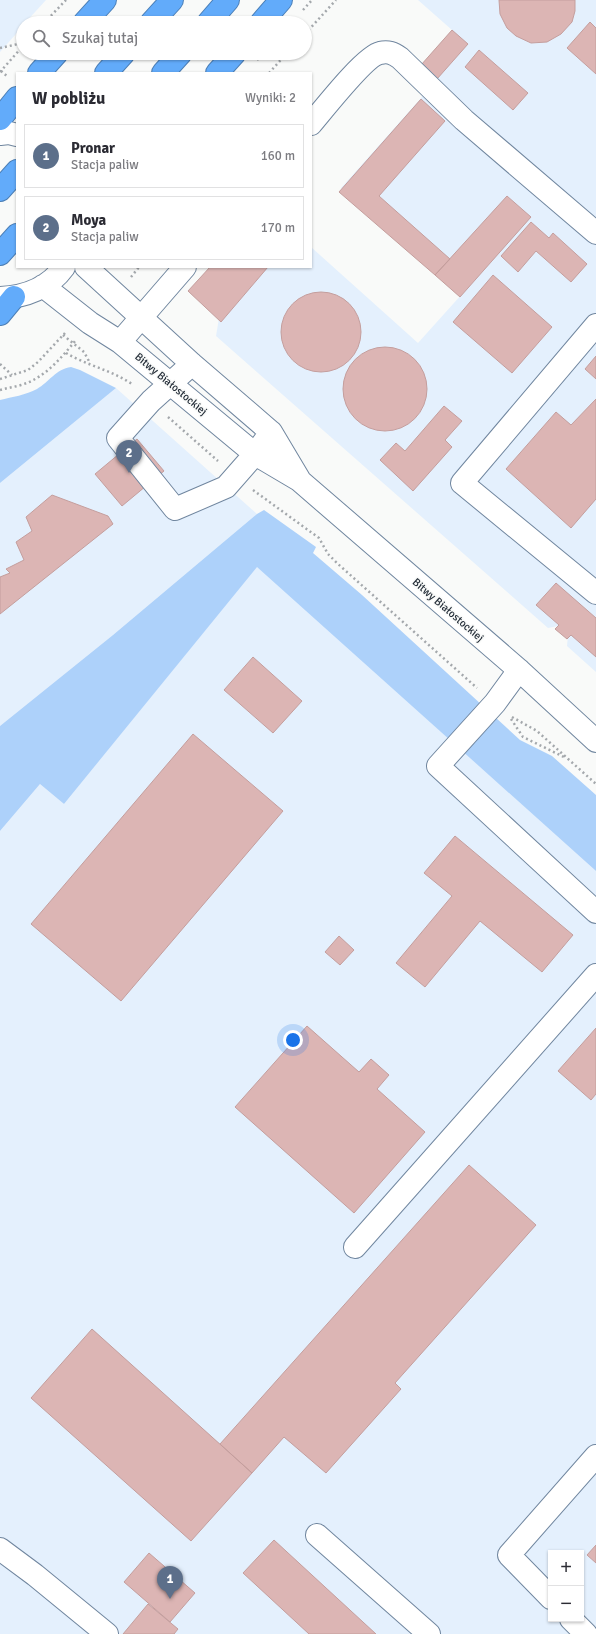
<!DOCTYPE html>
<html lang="pl">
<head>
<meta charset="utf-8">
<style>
	body { margin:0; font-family:Signika,sans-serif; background:#f7f7f7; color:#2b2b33 }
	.controls { position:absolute; right:12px; bottom:12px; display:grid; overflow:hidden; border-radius:0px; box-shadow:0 1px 3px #0004 }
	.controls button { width:36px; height:36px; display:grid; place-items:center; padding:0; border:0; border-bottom:1px solid #e1e1e2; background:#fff; color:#2b2b33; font:20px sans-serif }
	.you { position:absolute; left:293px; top:1040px; width:14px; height:14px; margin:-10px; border:3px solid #fff; border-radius:50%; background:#1a73e8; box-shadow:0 0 0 6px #1a73e833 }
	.badge { display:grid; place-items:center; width:26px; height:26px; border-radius:50%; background:#b45309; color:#fff; font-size:13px; font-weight:700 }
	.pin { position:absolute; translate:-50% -33px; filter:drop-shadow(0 1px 2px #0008) }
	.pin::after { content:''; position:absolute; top:21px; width:14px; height:12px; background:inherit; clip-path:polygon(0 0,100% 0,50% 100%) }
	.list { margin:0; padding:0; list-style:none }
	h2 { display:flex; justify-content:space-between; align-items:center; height:52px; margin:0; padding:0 16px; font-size:17px }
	h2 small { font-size:13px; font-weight:400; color:#7c7c81 }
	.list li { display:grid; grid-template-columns:26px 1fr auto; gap:12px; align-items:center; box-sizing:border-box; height:64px; margin:0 8px 8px; padding:0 8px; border:1px solid #e1e1e2; border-radius:0px }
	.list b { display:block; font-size:15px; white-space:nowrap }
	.list p { margin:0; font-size:13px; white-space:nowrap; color:#7c7c81 }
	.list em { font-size:13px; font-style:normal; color:#7c7c81 }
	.icon { flex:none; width:22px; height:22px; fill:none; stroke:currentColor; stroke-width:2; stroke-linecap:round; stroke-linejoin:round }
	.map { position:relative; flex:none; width:596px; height:1634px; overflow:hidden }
	.search { position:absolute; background:#fff; box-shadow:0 1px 3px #0004; left:16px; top:16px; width:296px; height:44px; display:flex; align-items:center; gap:10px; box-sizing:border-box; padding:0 14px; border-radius:22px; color:#7c7c81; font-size:15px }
	.panel { position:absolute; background:#fff; box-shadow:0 1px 3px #0004; left:16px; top:72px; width:296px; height:196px; border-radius:0px }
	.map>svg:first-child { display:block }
</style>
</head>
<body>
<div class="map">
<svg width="596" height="1634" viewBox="0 0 596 1634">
	<rect width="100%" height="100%" fill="#f9faf9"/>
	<path fill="#e4f0fd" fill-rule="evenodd" d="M0,0h46l-21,23h-2v3l-23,26z
		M418,0h178v672l-29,-26 1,-11 -10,-9 -10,2 -332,-292 3,-18 -8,-51h100v-20l107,96 44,-49 -121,-106 89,-100 -9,-23 31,-35z
		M116,388l141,126 -144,121 -113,91v-243z
		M257,566l339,305v763h-596v-803l40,-47 24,20zM551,1553h30v66h-30z"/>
	<path fill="#add1fa" d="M71,367l9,3 36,18 -116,95v-83c12,-3 26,-5 37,-11 12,-7 19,-20 34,-22z
		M264,510l52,37 -3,6 49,42 158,145 32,16 44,39v76l-339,-304 -193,237 -24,-20 -40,47v-105l113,-91 144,-121z"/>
	<path fill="#dcb5b4" stroke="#c49e9d" d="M499,0h76v11l-3,11 -11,12 -14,8 -16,1 -15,-7 -9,-8 -7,-14z
		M590,22l6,6v46l-29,-26z
		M452,30l16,14 -31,35 -16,-14z
		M479,50l49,43 -15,17 -48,-43z
		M421,99l24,22 -66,75 71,63 -15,16 -96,-83z
		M507,196l24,21 -71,80 -25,-22z
		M531,222l18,16 4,-5 34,31 -16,18 -35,-31 -18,21 -17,-16z
		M210,267h58l-47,55 -33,-31z
		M493,275l59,52 -40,46 -59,-51z
		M281 332a40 40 0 1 1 80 0a40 40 0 1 1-80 0Z
		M343 389a42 42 0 1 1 84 0a42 42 0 1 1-84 0Z
		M596,356v23l-11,-10z
		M596,399v100l-25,29 -65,-59 50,-57 15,13z
		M444,406l18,15 -17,19 7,7 -39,44 -33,-31 16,-17 9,8z
		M137,439l27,32 -42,35 -27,-32z
		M52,495l56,21 5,8 -113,90v-37l10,-4 -4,-4 18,-9 -8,-18 16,-11 -6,-14z
		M556,583l40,35v39l-25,-22 -4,4 -12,-10 4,-4 -23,-20z
		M253,657l49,44 -29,32 -49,-43z
		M193,734l90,77 -162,190 -90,-77z
		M455,836l118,99 -31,37 -62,-51 -55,66 -29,-24 56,-67 -28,-23z
		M339,936l15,14 -14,15 -15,-13z
		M307,1026l52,46 12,-13 18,16 -12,14 48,43 -71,81 -119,-106z
		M596,1028v66l-5,6 -33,-29z
		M469,1165l67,60 -141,158 6,6 -75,84 -42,-36 -32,36 -32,-29z
		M92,1329l160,144 -61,68 -160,-143z
		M274,1540l102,94h-67l-66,-61z
		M596,1545v18l-9,-8z
		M149,1553l46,40 -25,29 -46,-40z
		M148,1604l30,25 -4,5h-51z"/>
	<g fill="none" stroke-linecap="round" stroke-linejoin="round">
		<g stroke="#70869f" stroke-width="24">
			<path id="minor" d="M311,124c12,-14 54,-68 69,-71 8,-2 13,0 20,5l64,62 132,113
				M0,134l9,-1 8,2
				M86,267l106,97 79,68 28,47
				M43,286l47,37 30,19 135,112 44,26 220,190 77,71
				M0,298c25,-1 49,-10 64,-31
				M596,325l-134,158 134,110
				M120,342l65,-75
				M192,364l-41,37 -33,37 57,71 51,-22 29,-33 16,-22
				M519,670l-24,33 -57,63 158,146
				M355,1247l241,-272
				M317,1535l112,99
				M0,1549l35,26 72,59
				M551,1598l-42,-43 87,-99
				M571,1619l15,15"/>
		</g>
		<g stroke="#4c7fb6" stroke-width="24">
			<path id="highway" d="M84,23l21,-23
				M151,23l21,-23
				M208,23l20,-23
				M261,23l20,-23
				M39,73l18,-20
				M106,73l18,-20
				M163,73l18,-20
				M217,73l18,-20
				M0,119l17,-21
				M0,190l17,-19
				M0,254l17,-19
				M0,314l14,-17"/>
		</g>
		<path stroke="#a4a8ac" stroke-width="2.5" stroke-dasharray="2 3" stroke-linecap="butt" d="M303,10l9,-10
			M44,23l22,-23
			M305,34l31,-34
			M0,48l23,-5
			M257,60l7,-7
			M1,71l7,6
			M0,72l23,-26
			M269,73l18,-20
			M131,277l8,-10
			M63,335l21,17 6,11
			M66,353c20,12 45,17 66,31
			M0,364l12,11
			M0,379l28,-9 10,-8 27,-29
			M0,390c7,-2 14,-3 21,-5 24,-7 40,-27 55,-45
			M168,417l50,44
			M253,490l66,48 9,16 10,10 139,124
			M512,717l25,14 59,53
			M511,719l12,18 41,20"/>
		<use href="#minor" stroke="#fff" stroke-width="22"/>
		<use href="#highway" stroke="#62abfa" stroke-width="22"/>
	</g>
	<g text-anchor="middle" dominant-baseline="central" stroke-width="3" stroke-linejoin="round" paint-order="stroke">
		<g font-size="11" fill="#242d38" stroke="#f9faf9">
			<text transform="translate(171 384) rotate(40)">Bitwy Białostockiej</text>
			<text transform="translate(448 610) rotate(41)">Bitwy Białostockiej</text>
		</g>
	</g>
</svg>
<div class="controls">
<button>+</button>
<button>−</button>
</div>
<div class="you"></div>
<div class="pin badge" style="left:170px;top:1599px;background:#5c6f8a">1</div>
<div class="pin badge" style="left:129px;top:473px;background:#5c6f8a">2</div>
<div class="search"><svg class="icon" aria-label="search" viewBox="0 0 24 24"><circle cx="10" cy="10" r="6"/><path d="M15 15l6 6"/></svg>Szukaj tutaj</div>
<section class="panel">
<h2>W pobliżu<small>Wyniki: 2</small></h2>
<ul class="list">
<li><span class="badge" style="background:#5c6f8a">1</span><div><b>Pronar</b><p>Stacja paliw</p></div><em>160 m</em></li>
<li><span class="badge" style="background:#5c6f8a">2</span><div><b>Moya</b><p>Stacja paliw</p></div><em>170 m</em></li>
</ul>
</section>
</div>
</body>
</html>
